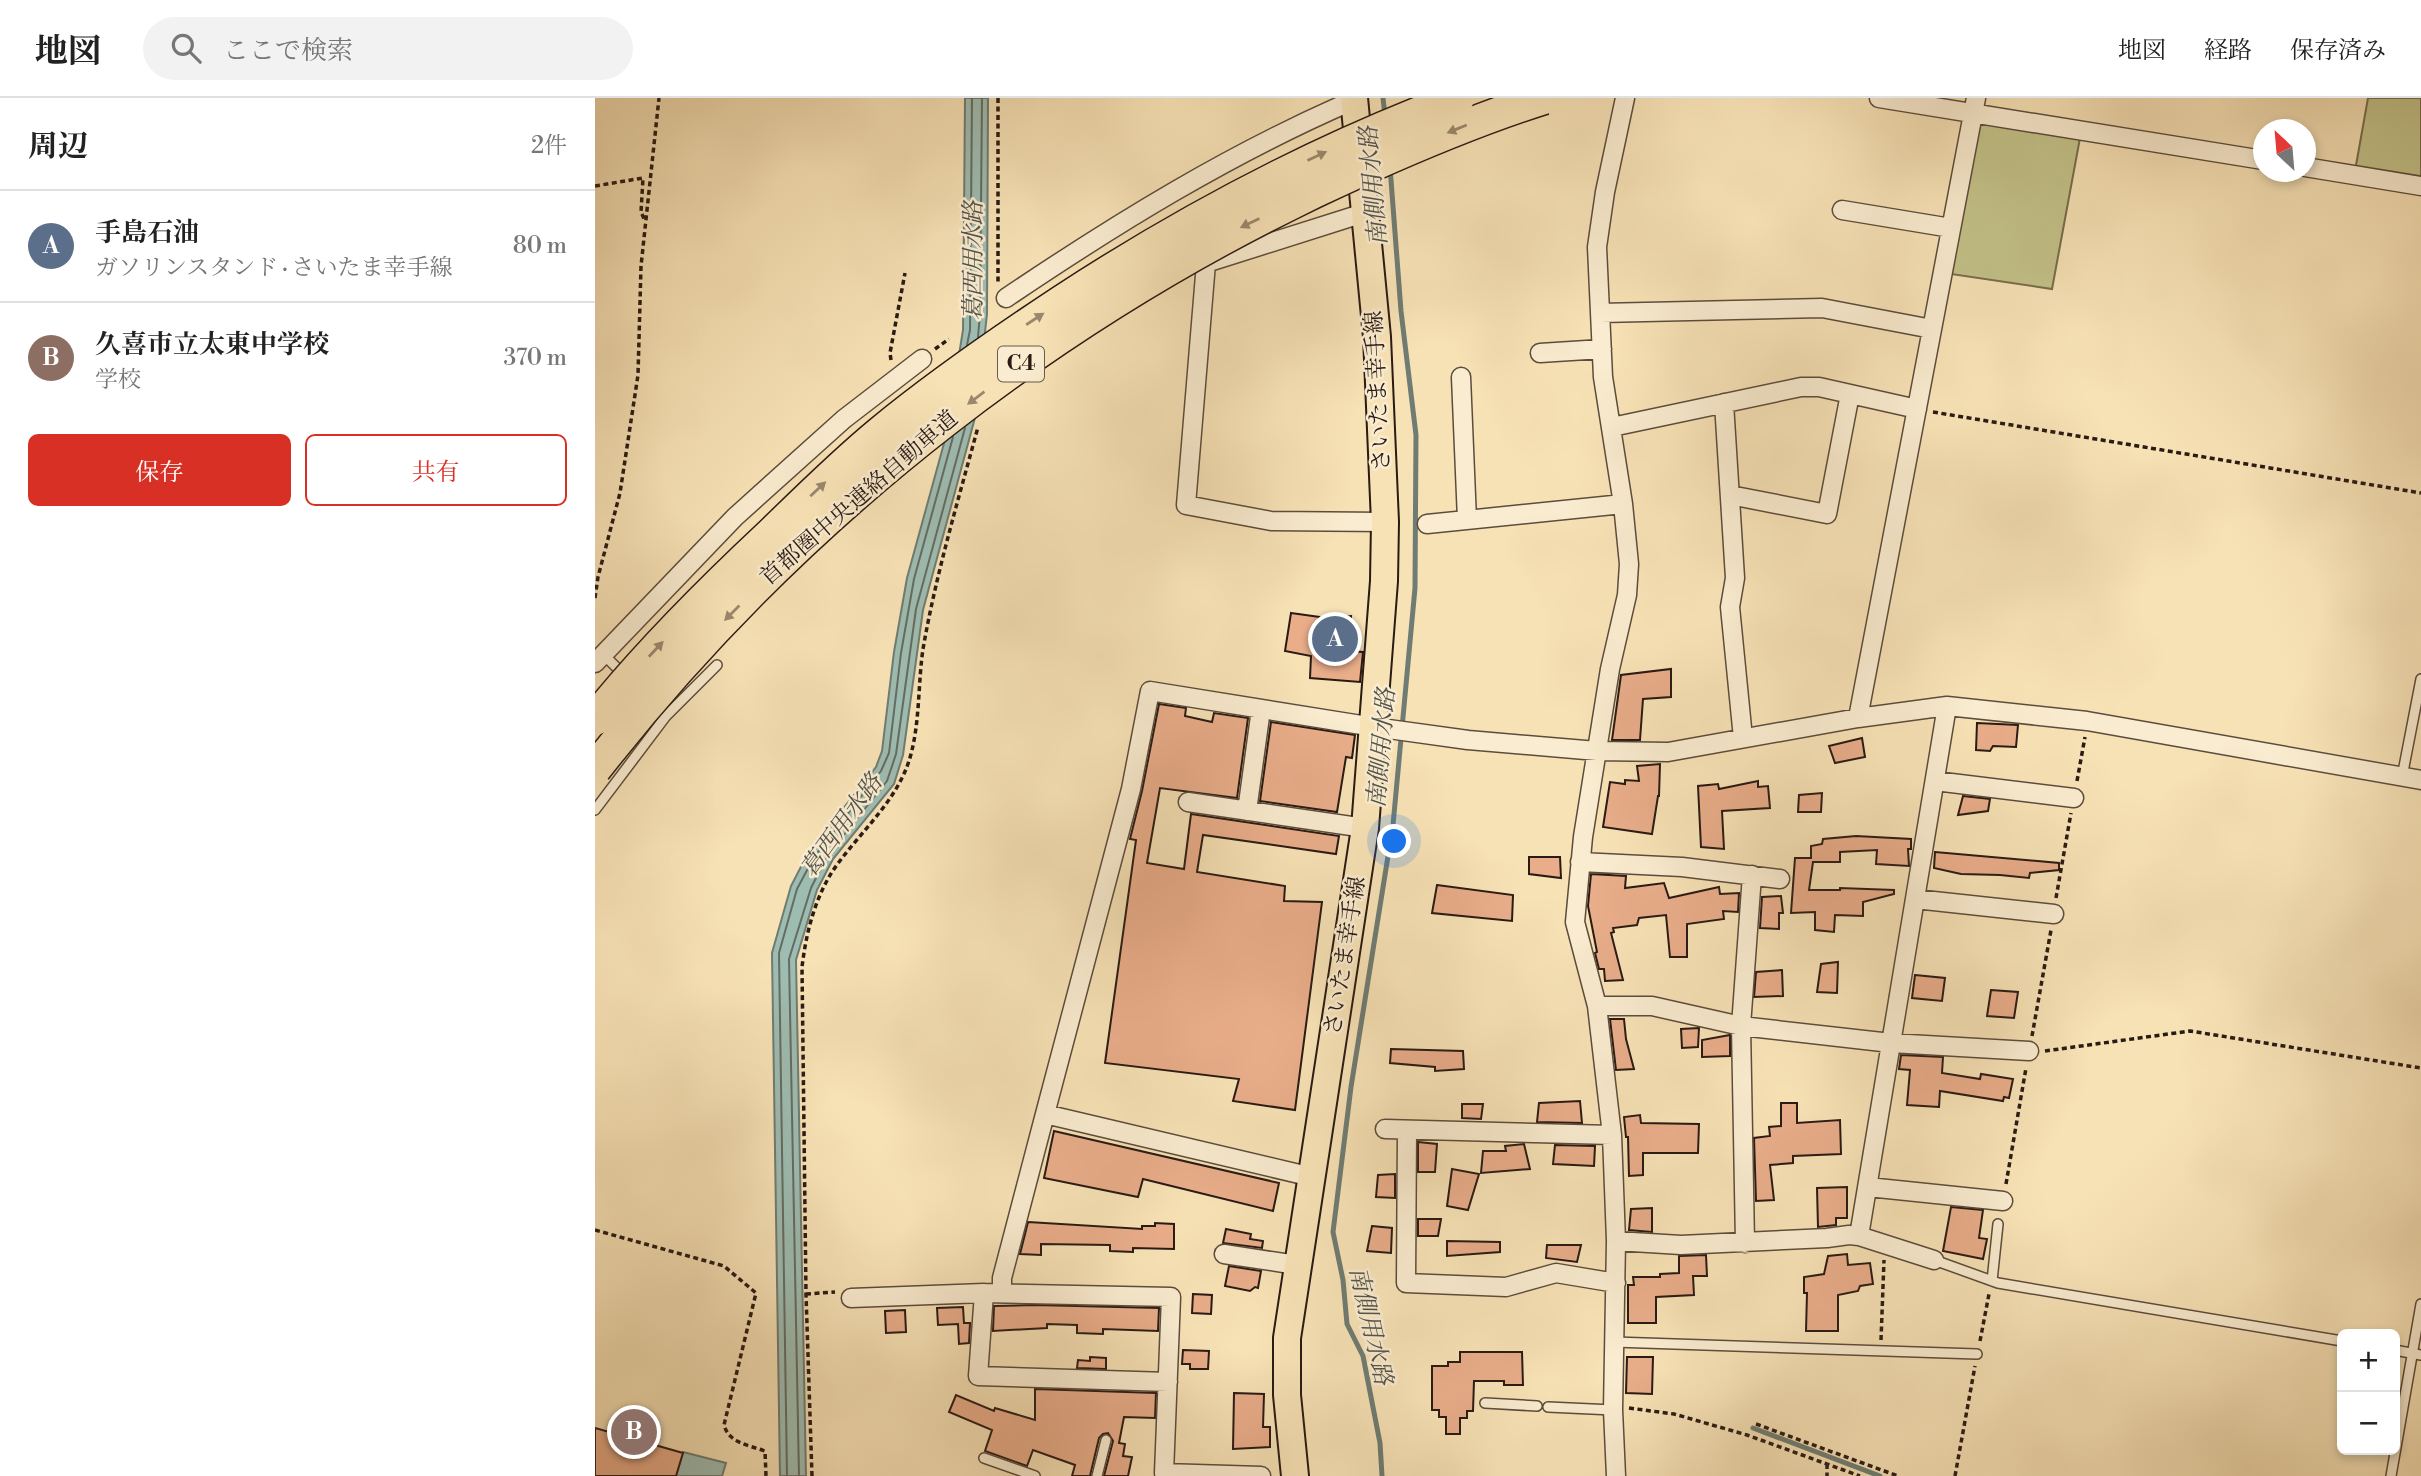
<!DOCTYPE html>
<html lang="ja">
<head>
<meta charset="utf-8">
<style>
	body { margin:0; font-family:"Libre Bodoni","Noto Serif JP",serif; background:#f2f2f2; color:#222 }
	.controls { position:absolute; right:21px; bottom:21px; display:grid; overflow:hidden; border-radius:10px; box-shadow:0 4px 10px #0003 }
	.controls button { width:63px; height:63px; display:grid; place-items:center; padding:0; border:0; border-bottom:2px solid #e0e0e0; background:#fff; color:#222; font:35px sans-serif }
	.compass { position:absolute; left:1658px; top:21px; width:63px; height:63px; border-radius:50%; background:#fff; box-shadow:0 4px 10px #0003; rotate:334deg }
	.you { position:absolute; left:800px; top:744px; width:24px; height:24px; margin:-18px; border:5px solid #fff; border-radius:50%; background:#1a73e8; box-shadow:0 0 0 10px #1a73e833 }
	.badge { display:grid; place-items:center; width:46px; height:46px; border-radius:50%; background:#d93025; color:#fff; font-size:23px; font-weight:700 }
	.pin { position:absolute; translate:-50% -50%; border:4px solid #fff; box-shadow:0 2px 7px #0006 }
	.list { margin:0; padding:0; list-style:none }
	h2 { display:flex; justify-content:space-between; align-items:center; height:91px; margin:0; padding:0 28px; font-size:30px }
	h2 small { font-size:23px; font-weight:400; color:#767676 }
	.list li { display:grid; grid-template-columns:46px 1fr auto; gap:21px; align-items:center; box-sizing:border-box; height:112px; padding:0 28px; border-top:2px solid #e0e0e0 }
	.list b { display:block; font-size:26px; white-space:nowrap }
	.list p { margin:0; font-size:23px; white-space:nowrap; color:#767676 }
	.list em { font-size:23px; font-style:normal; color:#767676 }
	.actions { display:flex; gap:14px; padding:21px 28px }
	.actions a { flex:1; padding:16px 0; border:2px solid #d93025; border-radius:10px; text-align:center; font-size:24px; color:#d93025 }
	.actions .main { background:#d93025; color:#fff }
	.icon { flex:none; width:38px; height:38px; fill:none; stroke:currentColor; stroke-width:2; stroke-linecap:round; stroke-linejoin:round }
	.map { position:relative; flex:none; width:1826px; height:1378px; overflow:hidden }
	header { display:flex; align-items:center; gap:42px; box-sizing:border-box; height:98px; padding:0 35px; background:#fff; border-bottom:2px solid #e0e0e0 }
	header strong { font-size:33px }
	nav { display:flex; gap:38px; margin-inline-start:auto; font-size:24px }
	.search { width:490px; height:63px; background:#f2f2f2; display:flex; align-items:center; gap:18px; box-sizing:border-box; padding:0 24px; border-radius:38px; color:#767676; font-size:26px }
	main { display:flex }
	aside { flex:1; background:#fff }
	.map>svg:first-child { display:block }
</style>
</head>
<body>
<header>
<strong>地図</strong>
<div class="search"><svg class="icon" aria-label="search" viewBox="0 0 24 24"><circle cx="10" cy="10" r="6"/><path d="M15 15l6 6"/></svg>ここで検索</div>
<nav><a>地図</a><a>経路</a><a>保存済み</a></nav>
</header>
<main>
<aside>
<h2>周辺<small>2件</small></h2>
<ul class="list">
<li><span class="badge" style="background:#5c6f8a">A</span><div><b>手島石油</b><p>ガソリンスタンド · さいたま幸手線</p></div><em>80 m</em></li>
<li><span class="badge" style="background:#8d6e63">B</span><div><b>久喜市立太東中学校</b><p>学校</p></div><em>370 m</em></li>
</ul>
<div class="actions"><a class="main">保存</a><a>共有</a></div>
</aside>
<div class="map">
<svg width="1826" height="1378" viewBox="0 0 1826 1378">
	<rect width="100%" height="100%" fill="#f7e2b6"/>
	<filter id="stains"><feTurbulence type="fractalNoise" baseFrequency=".00286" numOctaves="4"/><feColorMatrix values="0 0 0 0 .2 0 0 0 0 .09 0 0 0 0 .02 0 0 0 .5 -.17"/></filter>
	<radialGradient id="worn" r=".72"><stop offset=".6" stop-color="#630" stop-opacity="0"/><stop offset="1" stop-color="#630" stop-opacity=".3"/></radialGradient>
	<path fill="#c3c289" stroke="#766e4e" stroke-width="2" d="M1773,0h53v83l-66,-10z
		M1389,22l96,18 -28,151 -101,-15 25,-149z"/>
	<path fill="#9ebdb2" stroke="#6f7c73" stroke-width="2" d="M370,0h23l-1,216 -11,100 -53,196 -20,145 -9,29 -61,75 -16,31 -21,70 10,516h-26l-8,-523 19,-67 17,-33 68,-86 6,-16 12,-99 13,-74 39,-142 17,-106z
		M88,1354l43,11 -4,13h-46z"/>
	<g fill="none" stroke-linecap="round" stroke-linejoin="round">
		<path stroke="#646c63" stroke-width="2" d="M383,239l2,-23 2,-216
			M372,247l3,-15 2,-232
			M192,1378l-8,-523 18,-64 17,-32 67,-86 8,-18 12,-100 13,-74 39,-142
			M204,1378l-10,-517 22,-71 16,-32 60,-75 9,-27 20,-145 49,-181"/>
		<path stroke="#6f7c73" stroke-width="5" d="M788,0l2,18
			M1158,1330l127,48
			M787,1378l-2,-33 -17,-87 -16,-32 -4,-44 -10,-48 18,-145 42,-262 22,-237 1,-153 -15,-124 -11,-144"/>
	</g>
	<path fill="#e9ad8a" stroke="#291a14" stroke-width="2" d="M696,515l36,5 24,-2 -4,35 16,1 -3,30 -50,-4 1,-22 -26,-5z
		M1076,571v28l-28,2 -3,41h-28l9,-65z
		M564,606l27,4 -1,8 27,6 2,-9 34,5 -11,80 -77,-10 -13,75 37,6 7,-55 148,22 -3,18 -133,-19 -6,37 88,14 -1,15 38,1 -27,208 -62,-9 6,-22 -134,-16 31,-223 -6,-1 12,-48z
		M676,624l84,13 -3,23 -6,-1 -9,55 -77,-11z
		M1382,625l41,2 -2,22 -23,-1 -3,5 -14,-1z
		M1267,640l3,19 -30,6 -6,-17z
		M1065,666l-1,32h-1l-6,38 -49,-7 7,-45 15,2v-4l14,1 -2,-15z
		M1163,683v6l10,-1 2,22 -48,3 2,38 -23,-2 -3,-61 20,-2 1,5z
		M1227,695l-1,19h-23l1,-17z
		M1368,698l27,3 -2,12 -30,4z
		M1261,738l55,3v10h-3l1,17 -33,-2 1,-14 -37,2v10h-27l-4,28h31v-2l54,2v4l-31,8v14l-28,-1 -1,17 -19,-2v-18l-24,1 4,-55h16v-12l11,-2 1,-5z
		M1340,754l124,11v7l-29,3 -1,5 -29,-3 -39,-1 -27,-6z
		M934,759h31l1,21 -32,-4z
		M996,776l35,2 -1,12 39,-5 5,15 50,-11 1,7 19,-1 -1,19 -15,-1 1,8 -37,5v33h-17l-4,-42 -27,3 -2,7 -24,3 1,4 -3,1 12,47 -18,1 -1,-12h-5l-4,-16 2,-1 -9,-46z
		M842,787l76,10 -1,26 -80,-8z
		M1186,798l2,17h-4v16l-19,-1 2,-31z
		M1243,864l-1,31 -20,-1 4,-28z
		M1187,872l1,26 -29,1 2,-25z
		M1320,877l30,3 -3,23 -30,-3z
		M1396,892l27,2 -4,26 -27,-2z
		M1015,921h14l2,20 8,30 -18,1z
		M1104,930l-1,19 -16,1 -1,-19z
		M1135,937v21l-28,1v-17z
		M796,951l72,2 1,18 -29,2v-4l-45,-4z
		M1306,957l42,2 -1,16 38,6 1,-5 32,5 -4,19 -5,-1 -1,4 -63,-10 -1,16 -32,-2 3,-35 -11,-1z
		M985,1003l2,22 -45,-1 2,-19z
		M1186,1005h16v20l43,-3 1,34 -48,2v7l-23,2 4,35 -18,1 -2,-63 16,-2 -1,-9 12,-1z
		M867,1006h21l-2,15 -19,-1z
		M1045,1017l1,8 58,1 -1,29h-55v22l-14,1 -1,-39h-2l-2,-20z
		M459,1033l225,52 -6,28 -130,-32 -5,18 -94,-19z
		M823,1044l19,2 -2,28h-17z
		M929,1046l6,25 -49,4 2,-22h23l-1,-5z
		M960,1047l40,1 -1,20 -41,-2z
		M857,1071l27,5 -11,36 -21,-4z
		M800,1076v24l-19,-1 2,-22z
		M1252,1089v31h-11v7l-18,2 -1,-39z
		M1356,1109l32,3 -4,28 8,1 -4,20 -40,-8z
		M1057,1110v24l-23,-2 2,-21z
		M823,1121h23l-3,17h-20z
		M433,1124l114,7v-3h13v-3l19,1v25l-41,-1v4l-23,-1v-6l-69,-1v11l-21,-1z
		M777,1128l20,2 -1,25 -24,-2z
		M631,1131l25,5 -1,5 13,2 -1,7 -39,-5z
		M852,1143l53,1v10l-53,4z
		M952,1147h34l-4,17 -31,-4z
		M1252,1156l1,11 22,-2 3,21 -13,2 -2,5 -20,4v36h-32l1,-38h-3v-16l20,-3 4,-18z
		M1111,1157l1,21h-14l1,19 -38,2v26h-28v-38h6l-1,-8h27v-3l19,-1v-17z
		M634,1168l32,5 -3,17 -3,-1 -5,4 -25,-5z
		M598,1196l19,1 -1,19 -19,-1z
		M440,1207l124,3 -1,23 -55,-2v5l-26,-1v-8l-30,-1v4l-54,3 1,-25z
		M368,1209l1,16h6l-1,20 -10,1 -1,-20 -20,1 -1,-17z
		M310,1212l1,22 -20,1 -1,-22z
		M588,1252l26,1 -1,18h-18v-5h-8z
		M865,1254h62l1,33h-19v-4h-30l-1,30h-6v7h-7v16h-14v-17h-7v-7h-7v-44h16v-4h12z
		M495,1259l16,1v11l-29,-1 1,-8 12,1z
		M1032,1259h26l-1,37 -26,-1z
		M440,1291l121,4 -1,25 -31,-1 -5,26 6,1 -2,12 9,1 -4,19h-24l9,-35 -5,-8 -5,1 -4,4 -9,38h-18l3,-11 -42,-15 -6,16 -42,-15 7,-21 -43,-18 7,-17 38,16 1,-3 40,12z
		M639,1295l30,1 -1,33h7v20l-37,2z
		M0,1330l88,25 -7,23h-81z"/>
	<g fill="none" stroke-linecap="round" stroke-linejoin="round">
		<g stroke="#5c4c3c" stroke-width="12">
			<path id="service" d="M8,556l22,22
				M1807,679l19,-98
				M0,712l71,-94 51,-51
				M1339,1162l64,23 344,58
				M1397,1183l6,-57
				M1019,1244l363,12
				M1800,1252l26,5
				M890,1305l52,3
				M953,1309l65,3
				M389,1360l51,18
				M502,1378l9,-36
				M1796,1378l30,-172"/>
		</g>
		<g stroke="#5c4c3c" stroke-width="21">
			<path id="minor" d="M1284,0l384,62
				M1710,69l116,19
				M1247,112l109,18
				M772,114l-161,51 -20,242 85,16 114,1
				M411,200c111,-75 225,-145 348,-198
				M1005,215l222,-5 110,21
				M945,255l62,-4
				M866,279l6,143
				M1129,305l11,175 -5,29 13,131
				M1017,329l189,-40h18l98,22
				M1135,397l97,19 23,-120
				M832,426l196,-20
				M0,565l140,-146 109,-98 78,-60
				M1263,620l118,-620
				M1340,683l139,17
				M593,704l177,26
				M652,713l14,-102
				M985,764l102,5 98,12
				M1320,801l139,15
				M1002,908h55l89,20 150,17 138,8
				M450,1016l86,-325 19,-98 224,36 94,13 129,11 71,1 190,-34 89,-12 140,15 334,59
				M790,1031l227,6
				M812,1032l-1,153 100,4 50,-14 60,10
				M1273,1089l135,14
				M1264,1138l88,-530
				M1021,1143l65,4 146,-7 22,-3 10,1 75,24
				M1150,1145l-4,-217 11,-151
				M629,1156l73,11
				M389,1195l-6,83 190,6
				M407,1195v-15l43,-164 267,63
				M256,1200l133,-5 187,4 -7,176 97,3
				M1021,1378l-3,-66 3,-169 -4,-106 -15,-129 -22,-84 8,-85 27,-168 17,-74 2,-31 -6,-60 -20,-127 -6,-130 8,-55 20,-94"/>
		</g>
		<g stroke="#291a14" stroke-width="30">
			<path id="primary" d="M700,1378l-8,-81v-57l78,-510 19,-247 1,-59 -8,-185 -23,-239"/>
		</g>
		<path stroke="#291a14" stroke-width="3.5" stroke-dasharray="5 3.5" stroke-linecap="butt" d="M403,0v187
			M0,88l48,-8 -2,34 4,9
			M340,251l14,-10
			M296,262l-1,-7 15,-80
			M1338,314l488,81
			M0,500l3,-21 22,-84 18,-118 3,-109 18,-168
			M1482,683l8,-44
			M1461,800l15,-85
			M1437,938l19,-106
			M1450,953l145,-20 231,37
			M1411,1086l20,-116
			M0,1132l129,36 32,27 -32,132c5,18 24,20 41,26l1,25
			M211,1196l29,-2
			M1286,1242l3,-80
			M1385,1243l9,-47
			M1034,1310l45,6 73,21 113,41
			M1161,1326l142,52
			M1232,1366v12
			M217,1378l-6,-182 -4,-327c4,-33 12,-66 30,-95 26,-39 67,-71 79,-118 9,-34 7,-71 12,-105 13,-75 35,-148 55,-222
			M1360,1378l20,-110"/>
		<use href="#service" stroke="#faecd0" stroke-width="9"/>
		<use href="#minor" stroke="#faecd0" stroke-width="18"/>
		<use href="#primary" stroke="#f7e2b6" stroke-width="26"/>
		<g stroke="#291a14" stroke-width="35" stroke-linecap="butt">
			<path id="motorway-bridge" d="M0,621c53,-66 113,-126 175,-184 36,-35 72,-71 111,-103 57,-47 118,-89 180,-130 127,-83 255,-151 397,-204
				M0,671c203,-260 472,-468 773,-602 58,-26 116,-50 176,-69"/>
		</g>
		<use href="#motorway-bridge" stroke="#f7e2b6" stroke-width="32"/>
	</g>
	<defs><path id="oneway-solid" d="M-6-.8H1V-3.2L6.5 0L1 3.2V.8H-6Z" transform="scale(1.75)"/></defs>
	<g fill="#9a886d">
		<use href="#oneway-solid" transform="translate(862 31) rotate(158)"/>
		<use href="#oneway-solid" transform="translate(722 58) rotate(-25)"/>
		<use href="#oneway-solid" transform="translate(655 125) rotate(154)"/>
		<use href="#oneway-solid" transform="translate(440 221) rotate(-33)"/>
		<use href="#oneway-solid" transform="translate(381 300) rotate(143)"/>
		<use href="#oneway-solid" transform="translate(223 391) rotate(-43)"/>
		<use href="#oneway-solid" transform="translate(137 515) rotate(135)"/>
		<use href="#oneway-solid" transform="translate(61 551) rotate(-47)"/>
	</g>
	<g text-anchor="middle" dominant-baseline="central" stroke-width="5" stroke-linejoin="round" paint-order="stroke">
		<rect fill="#faecd0" stroke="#68594c" stroke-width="2" x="403" y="248.5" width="46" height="35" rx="5"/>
		<g font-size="21" font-weight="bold" fill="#291a14">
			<text x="426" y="266">C4</text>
		</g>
		<g font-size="23" fill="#291a14" stroke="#faecd0">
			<text transform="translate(783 293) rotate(-93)">さいたま幸手線</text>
			<text transform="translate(264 400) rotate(-41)">首都圏中央連絡自動車道</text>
			<text transform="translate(750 858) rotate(-81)">さいたま幸手線</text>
		</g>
		<g font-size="24" font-style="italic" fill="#52534b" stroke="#faecd0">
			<text transform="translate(779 88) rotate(-95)">南側用水路</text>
			<text transform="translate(379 163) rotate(-90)">葛西用水路</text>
			<text transform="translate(787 650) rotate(-85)">南側用水路</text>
			<text transform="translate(247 728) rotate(-54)">葛西用水路</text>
			<text transform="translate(775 1228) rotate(77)">南側用水路</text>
		</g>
	</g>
	<rect width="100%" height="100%" filter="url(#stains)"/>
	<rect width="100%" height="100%" fill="url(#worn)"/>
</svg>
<div class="controls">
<button>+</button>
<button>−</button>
</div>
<svg class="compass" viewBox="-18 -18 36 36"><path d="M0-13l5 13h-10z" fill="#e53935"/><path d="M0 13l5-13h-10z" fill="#767676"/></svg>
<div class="you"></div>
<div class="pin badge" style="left:740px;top:541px;background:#5c6f8a">A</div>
<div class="pin badge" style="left:39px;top:1334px;background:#8d6e63">B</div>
</div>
</main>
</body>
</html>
